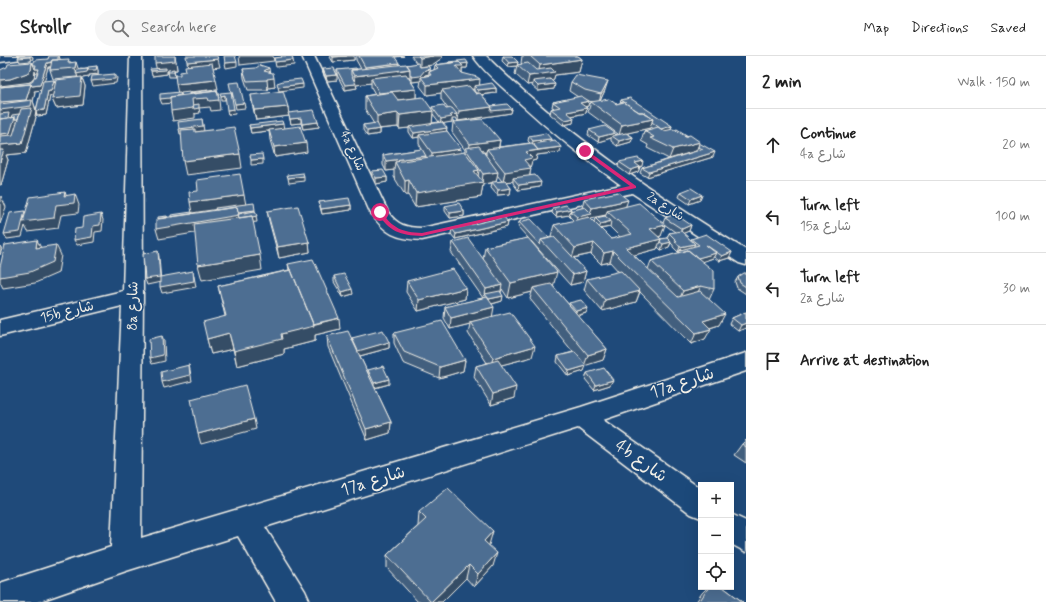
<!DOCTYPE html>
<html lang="en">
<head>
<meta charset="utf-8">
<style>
	body { margin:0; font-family:Mynerve,"Playpen Sans Arabic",sans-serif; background:#f6f6f6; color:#222 }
	.controls { position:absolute; right:12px; bottom:12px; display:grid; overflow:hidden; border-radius:0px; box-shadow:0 4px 16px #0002 }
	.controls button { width:36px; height:36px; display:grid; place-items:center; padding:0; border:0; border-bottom:1px solid #e0e0e0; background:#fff; color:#222; font:20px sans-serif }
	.stop { position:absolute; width:12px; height:12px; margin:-9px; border:3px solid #db2777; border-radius:50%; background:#fff }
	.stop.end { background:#db2777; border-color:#fff; box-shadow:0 1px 4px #0008 }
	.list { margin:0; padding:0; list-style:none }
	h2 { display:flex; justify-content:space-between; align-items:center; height:52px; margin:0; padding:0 16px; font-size:17px }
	h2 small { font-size:13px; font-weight:400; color:#767676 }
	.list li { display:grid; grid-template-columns:26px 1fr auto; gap:12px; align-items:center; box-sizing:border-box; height:72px; padding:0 16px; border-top:1px solid #e0e0e0 }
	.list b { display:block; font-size:15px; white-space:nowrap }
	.list p { margin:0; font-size:13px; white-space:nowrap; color:#767676 }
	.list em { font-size:13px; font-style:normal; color:#767676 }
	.icon { flex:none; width:22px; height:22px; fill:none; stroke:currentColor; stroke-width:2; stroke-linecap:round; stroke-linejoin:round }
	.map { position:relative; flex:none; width:746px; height:546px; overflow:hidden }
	header { display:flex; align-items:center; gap:24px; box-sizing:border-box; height:56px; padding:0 20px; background:#fff; border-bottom:1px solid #e0e0e0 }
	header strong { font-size:19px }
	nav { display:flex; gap:22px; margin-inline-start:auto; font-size:14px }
	.search { width:280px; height:36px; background:#f6f6f6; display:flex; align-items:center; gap:10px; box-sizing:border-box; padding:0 14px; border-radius:22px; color:#767676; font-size:15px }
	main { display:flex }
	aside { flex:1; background:#fff }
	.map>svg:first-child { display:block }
</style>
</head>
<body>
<header>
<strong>Strollr</strong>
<div class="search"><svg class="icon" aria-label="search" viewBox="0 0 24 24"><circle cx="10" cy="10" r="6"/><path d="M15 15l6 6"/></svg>Search here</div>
<nav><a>Map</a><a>Directions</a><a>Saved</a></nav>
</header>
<main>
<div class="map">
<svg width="746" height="546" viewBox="0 0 746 546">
	<rect width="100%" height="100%" fill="#1f4a7a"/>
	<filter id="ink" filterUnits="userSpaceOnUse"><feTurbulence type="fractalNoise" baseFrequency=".025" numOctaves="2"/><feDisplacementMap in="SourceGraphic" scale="8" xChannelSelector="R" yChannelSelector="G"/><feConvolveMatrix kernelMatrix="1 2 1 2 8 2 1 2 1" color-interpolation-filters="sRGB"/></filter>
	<g filter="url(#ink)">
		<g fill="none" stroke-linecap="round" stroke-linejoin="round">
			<g stroke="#f4f1e8" stroke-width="3">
				<path id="minor" d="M0,0h24l-2,3 -22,3z
					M130,0h12l1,240 -2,242 440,-131 165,-54v18l-143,49 98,69v29l-10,-4 -113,-86 -313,99 40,64 5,11h-34l-38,-66 -112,35 -89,31h-37v-19l111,-36 11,-241 -122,30v-16l123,-29z
					M302,0h12l74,156c9,13 19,16 34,16l199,-43c-38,-27 -73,-56 -107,-87 -14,-13 -31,-27 -41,-42h13c78,77 167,137 260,194v15l-7,-2 -107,-70 -210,47c-26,-1 -37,-6 -52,-28z
					M731,458l15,7v31l-15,-8z"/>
			</g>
			<use href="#minor" fill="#1f4a7a" fill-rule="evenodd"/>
		</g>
		<path fill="#425f7e" stroke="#f4f1e8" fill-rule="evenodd" d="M19,0h13l1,2 -2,3 -11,1 -2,-4z
			M59,0l1,4 11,2 8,7 19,1v4l-9,1v2l-7,1 3,8 -2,19 -27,3 -4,-9 1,-3h-3l-4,19 -9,1 -1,-5 -1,5 1,1 -10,36 -20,2 2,5 -7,25 -1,-40 32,-83 1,2 15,-5zM48,11h2v3l3,9 24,-2h1l-23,7 -11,-3zM35,15l1,3h1l-1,3h-2zM41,34l-5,20 -3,-9 2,-8 -1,-2z
			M330,0h24v4l-21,2 -3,-5z
			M356,0h48l-10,1 5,6v2l18,-1 -6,-8h31v2l-10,7 -4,1 2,3v2l4,-1 1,-5 13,-2 1,-1 19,1 -1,5h-5v5l17,12 17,3v5l-14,2 9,11 21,3 -1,4 -53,8 -2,-3 -4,1v3l-9,1 4,8 13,22 5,-1v-2l-13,-18 1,-10 47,18 -1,7 31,-4 -2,-2 1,-5 22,3 -1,2 10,11 -23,3 -1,5 -4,1 -2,6v8l10,12 -22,3 -5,-7v-2l-7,1 5,6 -1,6 -13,1 -6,-7 1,-5 -9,1 -2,13 -66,10 -7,-12h-3l-11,-18v-7l-8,1 -3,-6v-10l39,-6 -3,-5v-7l-6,1 -4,-6v-4l-10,1 -1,-2 -18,2v5l-13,2 -4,-6v-5l11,-1 -9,-15v-13l10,-2 -4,-7v-4l-15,2 1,3 -12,2 -8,-15v-5l24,-1 -5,-9zM429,18v2h-6l2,-1zM409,22l3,4 8,-1 1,-1 -1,6 7,9 14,-2v6l7,10h-2l-14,-2v2l-16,-11v-9zM472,33h2v1l2,4zM433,58l6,8 -7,1zM484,96h2v3zM497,119l5,6 -6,1z
			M503,0l15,6 -1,3 5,-1 -1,-1 1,-7h56l4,3 -3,13 -24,3 -2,6h-1l2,8 -16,2 -6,-5 1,-2 -6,1 -12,-11 2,-8 -9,1 -6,-6z
			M176,5l1,9h-3l1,7h-6l-1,-6h-1v3l-15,2z
			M243,13l27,3 5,15 -7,1v2h-20l-4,-12z
			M323,13l14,11 -10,1 -3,-7z
			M571,26l34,8 -5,11 16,3 4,-1 1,-3 51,26 -1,3 28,14 14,14 -66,20 -7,-4 2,-5 27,-9 -22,-11 1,-3 -7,-4 3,-10 9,-2 -3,-2v1l-23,5 6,4 -2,5 -14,4 -6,-5v-3l-13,4 -10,-7 1,-5 25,5 4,-1 -30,-22 3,-10h2l-5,-1v5l-3,1 2,1 -1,5 -14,3 1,7 -10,2 -13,-11 1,-5 3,-1 -2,-1 1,-5 25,-5 -9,-6z
			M251,39l37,12v6l30,9 1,5 -16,2 -2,-6 -10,1 -2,-8 -33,4 -4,-16z
			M249,69l35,3 23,24 -32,5 -5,-17 -1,-9 -18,2z
			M619,106l23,4h-2v1l-2,5 -9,3 -11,-8z
			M372,115l15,6v5l-11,2 -4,-7z
			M681,136l21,3 -2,5 -11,4 -10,-7z
			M584,143l42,7 37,17 2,-5 26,7 -2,6 -6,2 8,7v-1l41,13 -3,6 -10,3 -5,-4 -1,1 -11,4 12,27 -5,11 10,25 -9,3 -5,11 -14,5 -51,-52 -4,10 -34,9 -18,-21 3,-11 32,-7 -9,-10 -9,2 -10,-10 -17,4 12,13 -3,11 -13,3 -39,-44 22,45 16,19v-2l17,10 -8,3 29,33 -4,11 -18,5 -1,6 -16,5 -11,-14 1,-6 15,-4 -43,-53 2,-7 -24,6 -6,-9 -1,3 1,9 -10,3v13l40,40 -31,8 13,33 -23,7 -17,-28 2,-11 11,-3 -19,-30 2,-9 -20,5 -6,-11 1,-11 38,-9 -32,-46 2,-10 30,17 2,-12 43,-9 -10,-11 1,-5 30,16 3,-1 -1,-1 3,-11 20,-4 -5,-5 1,-5 12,-3zM606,159l-1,1 -10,2 -1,4 -3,-3v-1zM664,168l11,8 -6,1 -2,5 -6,1 -2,-2 2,-1zM610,171l10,10 -9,2 -10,-10zM671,187l2,2v2l5,5h1v1l-28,8 -3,8 -14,-14 23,-6 1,-2 3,3 8,-3z
			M319,146l32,3v5l-29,4 -2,-7z
			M445,150l19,5v5l-14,2 -5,-7z
			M553,152l18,1 -2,6 -13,2 -4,-4z
			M267,155l42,31 1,10 -31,6 -10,-37z
			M508,166l-1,5 -52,12 -4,-5 1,-5z
			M288,208l52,65 -25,6v6l-31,8v5l-47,12 -4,-17 -22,5 -4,-15 18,-23 -7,-30 71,-16z
			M746,217v21l-9,-6 -2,-6 3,-5z
			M334,220l19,18 -10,3 -9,-15z
			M407,225l59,7 -1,11 -47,12 -12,-19z
			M746,256v16l-8,3 -9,-7 3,-6z
			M394,277l71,27 -2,11 -24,7 -36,-15 -9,-20z
			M327,280l25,2 37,4v6l-29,8 8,18v-4l21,14 -14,4 16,34 -1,11 -23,7 -39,-93z
			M587,317l23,12 -16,5 -9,-11z
			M746,384v23l-12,-8 8,-11z
			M419,456l70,33 4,21 -19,21 -8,-9 -24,24h-24l-31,-34v-13l31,-29z
			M708,531h15l20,15h-47l6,-9z"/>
		<path fill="#364d66" stroke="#f4f1e8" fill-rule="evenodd" d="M30,0h2l1,2 -2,3 -1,-4z
			M58,0h1l1,3 -1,7 -11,1 -6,23 -8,1 1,2 -2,8 3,10 8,-1 4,-19h3l3,-11 2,5 -3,11h-3l-4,19 -9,1 -1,-5 -1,5 1,1 -10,36 -20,2 2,5 -7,25h-1v-23l2,-7 -2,1v-11l22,-2 7,-27 -5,1 1,2 -2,4 -6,1 2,3 -5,16 -14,1v-10l10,-1 2,-9 -1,-4 -1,4 -10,1v-5l8,-1 -8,1v-18l26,-2 3,-9 -29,3v-14l10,-1 17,-6 4,-3 1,-8 3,7h4l1,5h-4l-1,-3 -1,8 -4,3 -14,5 15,-1v-2l1,2 8,-1 7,-22 10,-1zM22,61l-1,2h-6v-1z
			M175,0l1,5 1,9h-3l1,7 -1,-6h-7v3l-15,2 -1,-5h6l-2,-8z
			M239,0h34l1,5 -34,4z
			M347,0h7v4l-21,2v-5z
			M394,0h10l-10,1z
			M433,0h9v2l-10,7 -12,2v-9z
			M218,3l2,8 -31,4 -2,-9z
			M582,3l-3,13 -24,3 -2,6 -17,3 -3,-3v3l-6,1 2,-9 9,-1 2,-10z
			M293,4l1,5 -18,2 -1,-5z
			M76,6l3,9 18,-5 1,4v4l-9,1v2l-7,1 3,8 -2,19 -27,3 -4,-9 26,-21 -3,-10z
			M237,6v4l-11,2 -1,-5z
			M518,6l-1,4 -9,1 1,-4z
			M399,7l-1,8 12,-2v9l-36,5 -3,-5v5l-15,2 1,3 -12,2v-5l10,-1 -1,-8 11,-1v-8z
			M468,7l-1,5h-5v7l-12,-10z
			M269,12l1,9 4,1 1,9 -7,1v2l-1,-10 -3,-9z
			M430,13v4l-1,-1v2l-4,1 -3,3 -1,-1v3l-1,1 -8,1v-5l13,-7z
			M115,18l2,4 -1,5 -23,3 -2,-5z
			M337,19v5l-10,1 -1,-5z
			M480,23l-1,10 -5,-3v3l-30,4 -2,-3 -1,3 -14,2v-10z
			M216,24l2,9 -37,4 1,9 -20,2 -2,-5 18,-5 -2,-10z
			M608,25l-3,9 -6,13 2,-9z
			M303,28v4l-24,3 -1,-4z
			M555,28l-1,5 -16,2v-5z
			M496,32v5l-18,2v-5z
			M416,33v9l-37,4v-9z
			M231,36h1l1,4 -2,1z
			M218,37l1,5 -10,1 10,1 1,10 -9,1 -1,-4 -11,1 1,5 -5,1v-1v5l-22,3 -2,-10 19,-15z
			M225,39v5h-4v-4z
			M589,45l-1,5 -9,2 1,-5z
			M244,47l1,5 -9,1 -1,-5z
			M288,51l1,9 -33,4 -2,-10z
			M492,51l20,2 -1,4 -53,8 1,-10z
			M587,52l-1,5 -20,4 1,-5z
			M234,53l1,5 -7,1 -1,-5z
			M433,55l-1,14 -23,2v1l-10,1 1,-14z
			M398,57v14l-21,2v-13z
			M457,58l-1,5h-4v3l-12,2 1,-5 9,-4z
			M301,62v5l-10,1 -1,-5z
			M574,62l-1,5 -10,2 2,-5z
			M202,63l2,12 -24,3 -1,-5z
			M653,63l-3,9 -31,7 3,-10z
			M318,66l1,5 -16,2 -1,-5z
			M283,68l1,5 -33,4 -1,-5z
			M672,70l-2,5 -10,3 1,-5z
			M447,72l-1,5 -27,2v2l-6,1 1,-5z
			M380,73v5l-13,2v-5z
			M615,77l-1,4 -2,-1 -1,2 -13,4 1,-5z
			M633,81l-2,5 -14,4 2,-5z
			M551,83l-1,5 -18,2 1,-5z
			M500,84l-2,10 -11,-1 -1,3 -16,2 -1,-2 1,-8z
			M700,86l-4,9 -27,8 4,-10z
			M306,87l1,9 -32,5 -1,-10z
			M561,91l-1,5 -23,3 -1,5 -4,1 -2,7h1l-2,11 -16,-1v3l-10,1 2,-10 21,-20z
			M461,93l-1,10 -29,4 1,-10z
			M715,96l-2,5 -66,20 2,-5z
			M240,98l2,14 -56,7 -3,-14z
			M426,100l-1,10 -30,-4 -1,8 -8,1v-10z
			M263,103v5l-12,1v-5z
			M643,105l-1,5 -9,2 2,-5z
			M640,111l-2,5 -9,3 2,-5z
			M479,114l-2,13 5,-1 1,-8 15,-2 -2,10 -13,2 -2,13 -66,10 1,-14 58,-22z
			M304,120v5l-15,2 -1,-5z
			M387,121v5l-11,2v-6z
			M409,124l-1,15h-3v-14z
			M541,126l-1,5 -22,3 1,-5z
			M511,132l-1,6 -13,1 1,-5z
			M65,136l4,11 6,-9 4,11 -1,8 -17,2 -3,13 -30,4 -3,-6 -3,11 -15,2 -3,-5 21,-23 2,6 29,-12 8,-9z
			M244,139l2,10 -54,8 1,5 24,-3 38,-5 2,12 -17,2 1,1 -82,14 -3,-10 11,-13 1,5 24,-8 -2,-11z
			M702,139l-2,5 -11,4 2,-5z
			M1,140l5,11 -6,17v-26z
			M628,144l-4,11h-17l-1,4 -15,3 -1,1 -15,3 2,-5 13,-3 2,-6z
			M351,149v5l-29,4 -1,-5z
			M571,153l-2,6 -13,2 1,-5z
			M464,155v5l-14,2v-5z
			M101,158l2,6 -1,11 -7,1 -1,10 -17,3 -3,-5 19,-14z
			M611,165l-1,6 -11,2 2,-5z
			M508,166l-1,5 -52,12 1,-5z
			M665,169l-4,11 -15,4 4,-11z
			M691,169l-2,6 -10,4 3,-6z
			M661,183l-4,10 -34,9 3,-10z
			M37,184l5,10 -6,-2z
			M309,186l1,10 -31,6 -2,-11z
			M671,186l-2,5 -8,3 2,-6z
			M594,187l-3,11 -19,4 3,-10z
			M695,188l-3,5 -12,1 -1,2h-1l2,-5z
			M56,189l5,10 -3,18 -23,10 -32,5 -3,-6v-5z
			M0,190l2,3 -2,6z
			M158,195l1,6 2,25 -14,3 -2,-6z
			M613,195l-3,11 -9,2 3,-11z
			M732,196l-3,6 -10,3 3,-5z
			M716,197l-3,5 -18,6 2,-6z
			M260,199l2,15 -60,10 -4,-15z
			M193,215l3,16 -34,6 -2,-6z
			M586,215l-3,11 -13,3 3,-10z
			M557,216l-4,15 -20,1 -1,4 -24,6 3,-15z
			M502,229l-2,11 -15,-2 -1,6 2,-11z
			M701,230l-5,10 -18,6 5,-11z
			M466,232l-1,11 -47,12 1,-11z
			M352,233l1,5 -10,3 -1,-5z
			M640,235l-4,11 -34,9 3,-11z
			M503,240l-1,5 -14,4 1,-6z
			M494,251l-2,11 -22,4v2l-20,5 1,-11z
			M588,252l-2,5 -11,3 1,-5z
			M725,258l-6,11 -22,7 6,-11z
			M339,262l1,11 -25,6v6l-31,8v5l-47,12 -3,-15 47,-17 31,-9z
			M746,267v5l-8,3 3,-6z
			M711,273l-6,10 -14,5 5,-11z
			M229,277l4,16 -22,5 -4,-15z
			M162,280l2,5 1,20 -13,3 -2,-6z
			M389,286v6l-33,9 -1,-6z
			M535,290l-3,11 -42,11 3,-10z
			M607,293l-4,11 -19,6 4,-11z
			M465,304l-2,11 -24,7 1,-11z
			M189,309l1,5 2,11 -28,7 -2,-6z
			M586,310l-2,5 -16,5 1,-5z
			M389,323v5l-15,4v-5z
			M613,324l-3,5 -16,5 2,-5z
			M516,331l-2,11 -23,7 2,-11z
			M254,363l2,10 -55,15 -3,-10z
			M391,366l-1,11 -23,7 -1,-11z
			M493,475l-4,14 -8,10 3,-14z
			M497,497l-4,13 -19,21 4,-13z
			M469,509l-3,13 -24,24h-11z"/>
		<path fill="#4d6e92" stroke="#f4f1e8" d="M19,0h11v1l-12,1z
			M49,0h9v4h-6l-1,2 -4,1 -7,22 -8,1 -1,-2 -31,3v-1l32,-4 2,-5h2l3,-8h-4l1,-4h-2l-1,-1 2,-4 13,-1z
			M155,0h20v5l-20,2z
			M186,0h31l1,3 -31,3z
			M224,0h11l2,6 -12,1z
			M281,0h11l1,4 -18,2 -1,-4 8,-1z
			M332,0h15l-14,1z
			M359,0h35l5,7 -34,4z
			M418,0h15l-13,2z
			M503,0h9l6,6 -9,1z
			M530,0h48l4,3 -42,6z
			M69,3l-1,4 8,-1 -1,6 -25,2 2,-10z
			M466,4l2,3 -7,1 -2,-2 -10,1v-1z
			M32,6l-1,8 -4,3 -17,6 -10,1v-10l7,-3 1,-3z
			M459,6l4,4h-7l6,7 15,4 3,2 -53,6 -6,-8 10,-2 -2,-3 9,-4 -3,-3z
			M212,7l4,17 -40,4 -1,-9h5v-3l6,-1 -1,-5z
			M418,7l2,4 8,-1 2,3 -5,1 -5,6 -8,1 -2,-3v-5l-3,-4z
			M528,7l8,7 15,-2 4,4 -26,4 -12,-11z
			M406,8l4,5 -56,7 -3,-6z
			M260,9l9,3 -5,3 9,2 1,5 -7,1v1l-20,1 -4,-12 13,-1z
			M97,10l-1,4h-8v-3z
			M166,12v2l-15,1 -1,-2z
			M334,12l3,7 -11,1 -3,-7z
			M356,12l1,2h-6v5l5,9 -11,1 -8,-15z
			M88,13l-1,3 -11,2 1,-4z
			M174,13v3h-6v-2z
			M115,18v5l-24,2 1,-5z
			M406,18l10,15 -37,4 -8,-15z
			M576,19l32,6 -7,13 -16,-4 -14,-8z
			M82,21l-2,19 -28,3 4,-19z
			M301,23l2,5 -25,3 -1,-4 6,-2z
			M550,23l5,5 -17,2 -5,-5z
			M54,24l-3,11h-3l-4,19 -8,1 7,-30z
			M239,26l5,21 -9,1 -3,-12h-1l-2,-9z
			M492,27l4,5 -18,2 -4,-4z
			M31,28l-5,16 -26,2v-15z
			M469,30l7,8 4,-1 12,14 -33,4 -17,-21z
			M217,33l1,4h-1v-2l-28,3v-1z
			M217,35l2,9 -10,1 -1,-3 -16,1 1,9 -22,3 -1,-14z
			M283,35l5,16 -34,3 -3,-15z
			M180,36l1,3 -11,2v1l-10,1v-5z
			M231,36l3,17 -7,1 -2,-15 -4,1 -1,-3z
			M392,36l6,8 25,-3 10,14 -33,4 -2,-2 -21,3 -12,-20z
			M581,40l8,5 -9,2 7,5 -20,4 7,6 -9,2 -14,-11 9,-2 -7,-5z
			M630,42l42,28 -11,3 -9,-7 1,-3 -10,-7h-4l-18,-12z
			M609,43l7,5 8,-2 15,10h4l10,7 -31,6 -31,-23z
			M32,44l-1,6 -31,4v-6z
			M199,48v4l-5,1 -1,-4z
			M507,48l5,5 -21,2 1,-4 -1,-1z
			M443,49l3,4 6,-1 5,6 -7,1 2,2 -11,2 -9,-12z
			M32,52l-10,35 -22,2v-9l13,-1 8,-26z
			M314,54l4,12 -16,2 -1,-6 -11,1 -2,-6z
			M9,57l-1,5 -8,1v-5z
			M19,58l-1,5h-3v-2l-4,1 1,-3z
			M15,61l-5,16 -10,1v-15z
			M202,63l1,7 -24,3 -1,-7z
			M482,63l18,21 -30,4 -17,-22z
			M282,65l1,3 -33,4 -1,-3z
			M442,66l5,6 -33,5 -5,-6z
			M377,67l3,6 -13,2 -4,-6z
			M300,70l6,17 -32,4 -5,-17z
			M605,70l10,7 -16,4 -10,-7z
			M234,71l6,27 -57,7 -2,-31 14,-1v3z
			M658,71l6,4 9,-2 13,7 4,-1 10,7 -27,7 -23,-11 4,-1 -10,-6z
			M677,73l11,7h-2l-11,-6z
			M447,75l14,18 -29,4 -13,-18z
			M546,77l5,6 -18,2 -4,-5z
			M626,77l7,4 -14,4 -7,-5z
			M555,84l6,7 -24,3h1l-5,-6z
			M532,87l6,7 -12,2 6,6 -8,2 7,8 -26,4 -18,-23z
			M699,87l16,9 -66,20 -7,-4 61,-19 -5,-2z
			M479,90l19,26 -15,2 -18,-26z
			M422,93l4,7 -40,5 -3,-6z
			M0,94h4l-4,12z
			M465,96l14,18 -5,1 9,11 -67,11 -7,-13 -4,1 -10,-19z
			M262,98l1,5 -12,1 -1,-5z
			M638,102l5,3 -8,2 5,4 -9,3 -12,-8z
			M383,114l4,7 -11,1 -4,-7z
			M303,117l1,3 -16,2 -1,-3z
			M240,118l4,21 -54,7 -1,-10 9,-1 -1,-11z
			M535,119l6,7 -22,3 -6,-7z
			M505,125l6,7 -13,2 -6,-8z
			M691,132l11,7 -11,4 -10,-7z
			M65,136l-1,4 11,-2 -1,9 -18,2 -2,13 -31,4 7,-25z
			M618,136l10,8 -36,8 -8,-9z
			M349,142l2,7 -30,4 -2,-7z
			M254,147l1,7 -17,2 -1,-5 -21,3 -1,-2z
			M459,147l5,8 -14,2 -5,-7z
			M639,147l26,22 -15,4 11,10 -35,9 52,49 22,-6 25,23 -22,7 8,8 -15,4 -83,-82 -9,2 -10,-10 -19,5 -21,-23 35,-8 22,22 21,-5 -25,-23z
			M566,149l5,4 -14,3 -4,-4z
			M298,150l11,36 -32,5 -10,-36z
			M237,151l2,8 -83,14v-10z
			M585,151l7,7 -15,3 -7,-6z
			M25,155l-5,21 -16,2 6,-21z
			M255,155l2,5 -5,1v-1l-13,2 -1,-4z
			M192,156v2l-21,3v-2z
			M101,158l-1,11 -7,1 -1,11 -18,3 1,-11 7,-1 1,-11z
			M675,158l16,11 -9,4 -17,-11z
			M167,160v2l-9,1v-2z
			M252,160l8,39 -62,10 -4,-41z
			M605,160l6,5 -10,3 -6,-6z
			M504,161l4,5 -52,12 -4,-5z
			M531,163l18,19 -8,2 -1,5 -21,-23z
			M681,175l14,13 -15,3 -5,-6h2l-8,-8z
			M706,178l26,18 -10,4 -16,-11 10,8 -18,5 -10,-8 -6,2 -2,-2 19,-5 -8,-6z
			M554,181l32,34 -13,4 -32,-35z
			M468,182l34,47 -16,4 -33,-47z
			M528,182l29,34 -46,11 -26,-36z
			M667,182l4,4 -8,2 -3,-2 1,-3z
			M37,184l-1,8 20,-3 -3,17 -23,10 -30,5v-10l5,-22z
			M688,194l26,21v18l-13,-3 -18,5 -32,-30z
			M158,195l2,26 -15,2 -2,-25z
			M313,203l26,59 -26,6 -22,-54h-1l-2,-6z
			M453,213l13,19 -47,12 -12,-19z
			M291,214l23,56 -33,8 1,5 -48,12 -5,-18 -22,6 -4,-17 23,-6 -8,-30z
			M193,215l1,10 -34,6v-10z
			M621,215l19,20 -35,9 -18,-21z
			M744,217h2v14l-6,-4 -2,-6z
			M344,218l8,15 -10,3 -8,-16z
			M551,228l56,65 -19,6 -55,-67z
			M500,235l3,5 -14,3 -4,-5z
			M487,241l7,10 -43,11 -6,-11z
			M581,244l7,8 -12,3 -7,-8z
			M510,256l25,34 -42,12 -23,-36z
			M746,256v11l-5,2 -9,-7z
			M442,265l23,39 -25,7 -36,-15 -10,-19z
			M383,274l6,12 -31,9 -6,-13z
			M348,275l43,91 -25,7 -39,-93z
			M162,280l1,19 -13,3 -1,-19z
			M575,296l11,14 -17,5 -11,-15z
			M498,304l18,27 -23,7 -17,-28z
			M189,309l1,10 -28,7 -1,-10z
			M383,310l6,13 -15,4 -6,-13z
			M604,312l9,12 -17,5 -9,-12z
			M245,329l9,34 -56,15 -7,-35z
			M746,384v7l-4,-3z
			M448,432l45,43 -9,10 13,12 -19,21 -9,-9 -38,37 -44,-47 39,-36 -7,-7z
			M709,531h14l20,15h-44z"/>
	</g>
	<path fill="#db2777" d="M585,93l51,37v2l-214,48c-22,-1 -33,-4 -45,-24l4,-1c12,18 21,21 41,22l208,-47 -47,-34z"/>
	<g text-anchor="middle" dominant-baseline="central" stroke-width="3" stroke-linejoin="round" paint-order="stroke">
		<g font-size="12" fill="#f4f1e8" stroke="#1f4a7a">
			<text transform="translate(352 95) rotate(66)">4a شارع</text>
			<text transform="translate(665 151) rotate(33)">2a شارع</text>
		</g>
		<g font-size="14" fill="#f4f1e8" stroke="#1f4a7a">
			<text transform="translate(133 250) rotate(-89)">8a شارع</text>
			<text transform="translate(67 256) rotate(-14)">15b شارع</text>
		</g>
		<g font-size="17" fill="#f4f1e8" stroke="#1f4a7a">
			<text transform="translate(682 327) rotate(-18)">17a شارع</text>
			<text transform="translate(641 405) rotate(36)">4b شارع</text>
			<text transform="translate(373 425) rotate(-17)">17a شارع</text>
		</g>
	</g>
</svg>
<div class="controls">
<button>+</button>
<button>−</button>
<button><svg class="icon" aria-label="locate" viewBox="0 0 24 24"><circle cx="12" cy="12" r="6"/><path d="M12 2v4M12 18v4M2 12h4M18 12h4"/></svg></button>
</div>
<div class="stop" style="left:380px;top:156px"></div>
<div class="stop end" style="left:585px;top:95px"></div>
</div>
<aside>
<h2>2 min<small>Walk · 150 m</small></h2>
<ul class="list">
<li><svg class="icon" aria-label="ahead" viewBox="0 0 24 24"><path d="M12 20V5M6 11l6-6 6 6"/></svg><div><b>Continue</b><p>4a شارع</p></div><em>20 m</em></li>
<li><svg class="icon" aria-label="left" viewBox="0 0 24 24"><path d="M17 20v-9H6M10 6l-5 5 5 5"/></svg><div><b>Turn left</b><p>15a شارع</p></div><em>100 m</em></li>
<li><svg class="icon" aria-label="left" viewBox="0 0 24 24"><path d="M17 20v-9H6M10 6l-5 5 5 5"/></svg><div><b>Turn left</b><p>2a شارع</p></div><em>30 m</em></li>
<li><svg class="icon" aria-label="arrive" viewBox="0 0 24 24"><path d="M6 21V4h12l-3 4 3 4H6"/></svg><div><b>Arrive at destination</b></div></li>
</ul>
</aside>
</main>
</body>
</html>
